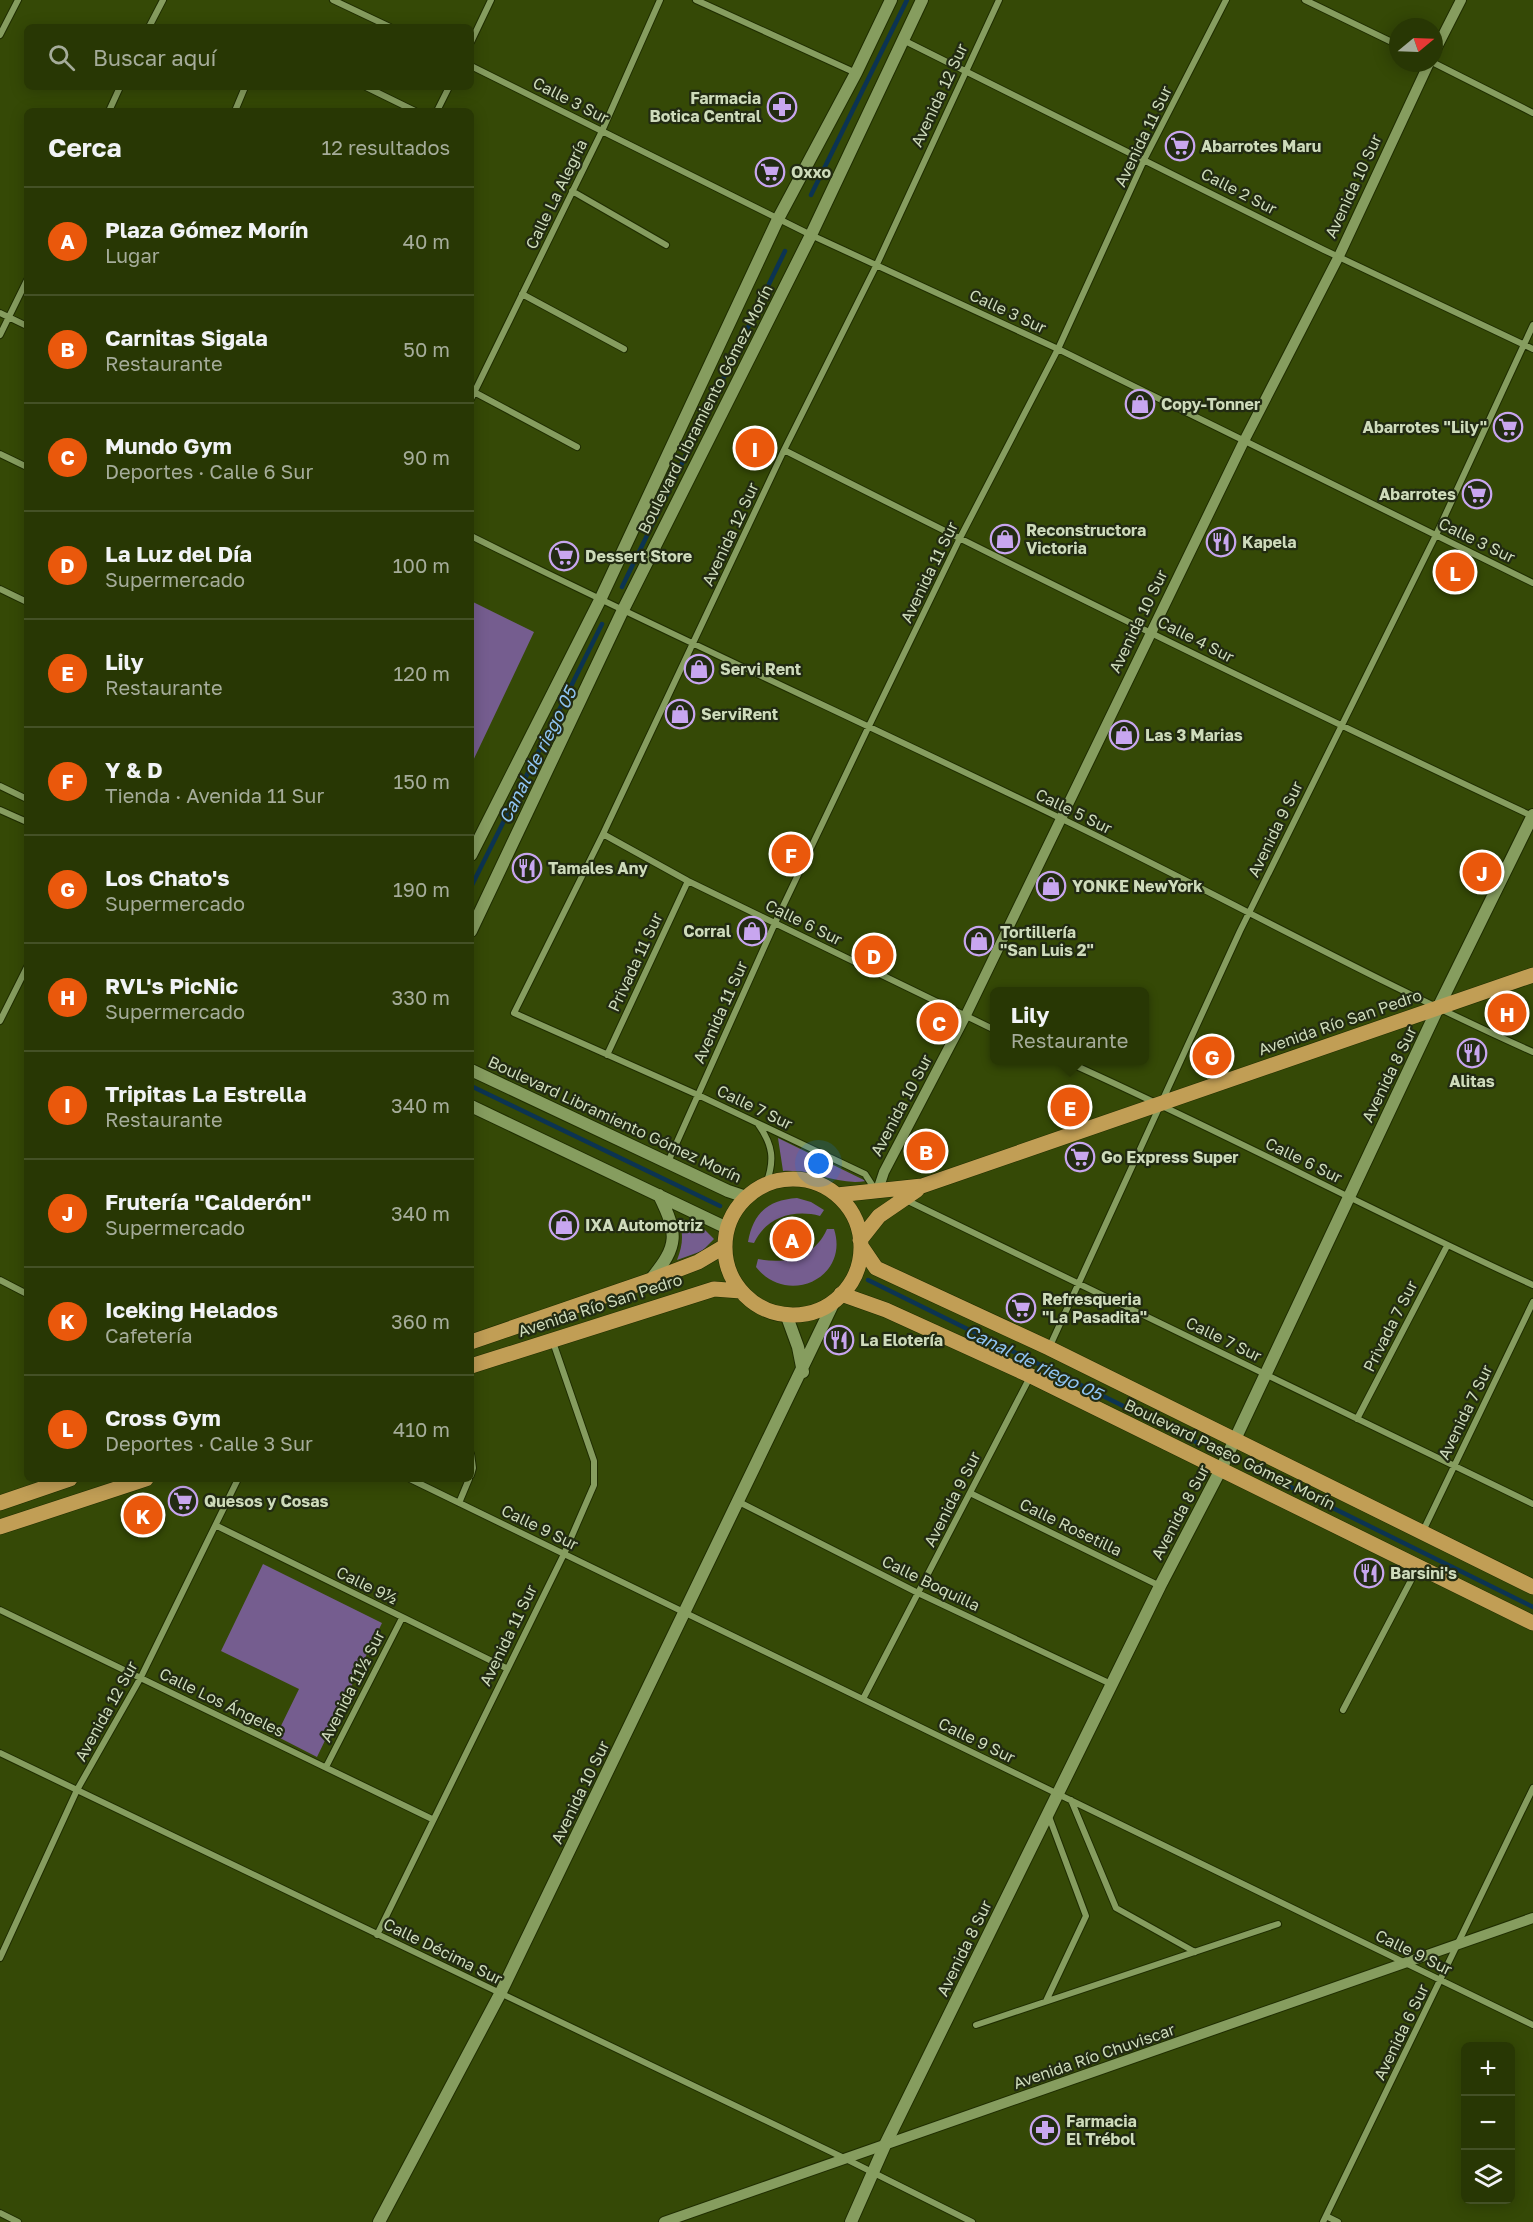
<!DOCTYPE html>
<html lang="es">
<head>
<meta charset="utf-8">
<style>
	body { margin:0; font-family:"Golos Text",sans-serif; background:#344213; color:#f1f3f6 }
	.controls { position:absolute; right:18px; bottom:18px; display:grid; overflow:hidden; border-radius:9px; box-shadow:0 3px 15px #0003 }
	.controls button { width:54px; height:54px; display:grid; place-items:center; padding:0; border:0; border-bottom:2px solid #445126; background:#283704; color:#f1f3f6; font:30px sans-serif }
	.compass { position:absolute; left:1389px; top:18px; width:54px; height:54px; border-radius:50%; background:#283704; box-shadow:0 3px 15px #0003; rotate:71deg }
	.you { position:absolute; left:819px; top:1164px; width:21px; height:21px; margin:-15px; border:4px solid #fff; border-radius:50%; background:#1a73e8; box-shadow:0 0 0 9px #1a73e833 }
	.badge { display:grid; place-items:center; width:39px; height:39px; border-radius:50%; background:#ea580c; color:#fff; font-size:20px; font-weight:700 }
	.pin { position:absolute; translate:-50% -50%; border:3px solid #fff; box-shadow:0 2px 6px #0006 }
	.popup { position:absolute; left:990px; top:987px; width:159px; height:78px; box-sizing:border-box; display:grid; place-content:center; border-radius:9px; background:#283704; filter:drop-shadow(0 2px 4px #0005); font-size:20px; white-space:nowrap; color:#a5ac9a }
	.popup b { font-size:22px; color:#f1f3f6 }
	.popup::after { content:''; position:absolute; left:50%; top:100%; margin-left:-12px; border:12px solid transparent; border-top-color:#283704 }
	.list { margin:0; padding:0; list-style:none }
	h2 { display:flex; justify-content:space-between; align-items:center; height:78px; margin:0; padding:0 24px; font-size:26px }
	h2 small { font-size:20px; font-weight:400; color:#a5ac9a }
	.list li { display:grid; grid-template-columns:39px 1fr auto; gap:18px; align-items:center; box-sizing:border-box; height:108px; padding:0 24px; border-top:2px solid #445126 }
	.list b { display:block; font-size:22px; white-space:nowrap }
	.list p { margin:0; font-size:20px; white-space:nowrap; color:#a5ac9a }
	.list em { font-size:20px; font-style:normal; color:#a5ac9a }
	.icon { flex:none; width:33px; height:33px; fill:none; stroke:currentColor; stroke-width:2; stroke-linecap:round; stroke-linejoin:round }
	.map { position:relative; flex:none; width:1533px; height:2222px; overflow:hidden }
	.search { position:absolute; background:#283704; box-shadow:0 3px 15px #0003; left:24px; top:24px; width:450px; height:66px; display:flex; align-items:center; gap:15px; box-sizing:border-box; padding:0 21px; border-radius:9px; color:#a5ac9a; font-size:22px }
	.panel { position:absolute; background:#283704; box-shadow:0 3px 15px #0003; left:24px; top:108px; width:450px; height:1374px; border-radius:9px }
	.map>svg:first-child { display:block }
</style>
</head>
<body>
<div class="map">
<svg width="1533" height="2222" viewBox="0 0 1533 2222">
	<rect width="100%" height="100%" fill="#354906"/>
	<path fill="#755d8f" d="M471,601l63,31 -63,133z
		M778,1138l88,43c-29,5 -54,-12 -83,-10z
		M797,1198l14,4 13,8 -4,6c-26,-7 -54,1 -66,27l-6,-1c5,-29 20,-42 49,-44z
		M678,1218l21,6 15,15 -12,12 -25,9c6,-15 7,-27 1,-42z
		M827,1229h7c16,49 -47,78 -78,38l2,-8c28,6 57,-2 69,-30z
		M263,1564l119,59 -65,134 -41,-21 23,-47 -78,-38z"/>
	<g fill="none" stroke-linecap="round" stroke-linejoin="round">
		<path stroke="#0c3452" stroke-width="4.5" d="M811,195l96,-195
			M622,587l163,-336
			M471,887l131,-263
			M471,1086l249,120
			M868,1280l332,164
			M1248,1466l285,141"/>
		<g stroke="#1f2d00" stroke-width="8">
			<path id="minor" d="M333,0l57,27
				M696,0l160,73
				M1305,0l93,45
				M149,27l14,-27
				M0,35l18,-35
				M903,40l421,210 209,99
				M471,42l20,-42
				M1434,63l99,50
				M471,66l340,169 247,114 475,234
				M366,87l49,24
				M109,111l11,-24
				M235,111l10,-24
				M437,111l12,-24
				M572,191l94,54
				M522,294l102,55
				M0,313l27,13
				M0,335l27,-55
				M474,392l103,55
				M471,399l131,-268 58,-131
				M784,450c247,125 497,248 748,366
				M0,454l27,13
				M471,536c195,97 393,187 589,282 158,76 312,162 473,234
				M0,589l27,13
				M0,786l27,13
				M0,810l27,12
				M603,834l85,47 307,149
				M0,1021l27,-54
				M607,1055l81,-174
				M1063,1060c159,71 312,153 470,225
				M758,1124c15,21 17,36 8,60
				M668,1162l107,-239 93,-195 91,-188 99,-191 87,-191 81,-158
				M876,1191l-11,-17 -167,-79 -184,-82 89,-179 181,-384 93,-186 122,-264
				M906,1200l627,304
				M0,1280l27,14
				M1049,1348l191,-417 196,-396 97,-210
				M1357,1419l90,-173
				M471,1454l2,14 -2,7
				M410,1479l1123,546
				M970,1493l190,93
				M739,1502l179,91 193,91
				M459,1503l10,-24
				M217,1526l289,142
				M1423,1531l110,-229
				M0,1610l432,209
				M863,1699l167,-322
				M1343,1710l75,-143
				M0,1753l846,406 126,63
				M326,1767l76,-149
				M1071,1800l45,108 79,44
				M377,1935l187,-381 30,-69v-24l-41,-119
				M0,1958l77,-168 64,-113 97,-198
				M1046,2001l40,-85 -38,-102
				M976,2025l302,-101
				M0,2213l18,9
				M1326,2216l12,6
				M1323,2222l210,-434"/>
		</g>
		<g stroke="#1f2d00" stroke-width="12">
			<path id="tertiary" d="M1434,53l27,-53
				M877,1193l7,-21 81,-155 279,-576 95,-185 90,-193
				M664,2222l869,-304"/>
		</g>
		<g stroke="#1f2d00" stroke-width="14">
			<path id="secondary" d="M471,855l129,-255 178,-381 78,-146 35,-73
				M471,931l151,-319 189,-377 111,-235
				M471,1070l257,121 18,6
				M471,1106l256,122
				M651,1279c28,-34 27,-45 8,-84
				M786,1314l12,33 5,25
				M379,2222l121,-228 335,-694
				M851,2222l34,-77 275,-559 61,-117 217,-461 95,-193"/>
		</g>
		<g stroke="#1f2d00" stroke-width="16">
			<path id="primary" d="M725 1247a68 68 0 1 1 136 0a68 68 0 1 1-136 0Z
				M837,1195l85,-9 611,-211
				M860,1240l19,-24 38,-26
				M861,1246l15,22 173,80 484,239
				M841,1294l45,16 145,66 502,247
				M471,1342l180,-62 47,-18 27,-16
				M471,1366l243,-77 27,2
				M0,1503l70,-24
				M0,1527l146,-48"/>
		</g>
		<use href="#minor" stroke="#869d5f" stroke-width="6"/>
		<use href="#tertiary" stroke="#869d5f" stroke-width="10"/>
		<use href="#secondary" stroke="#869d5f" stroke-width="12"/>
		<use href="#primary" stroke="#c19e55" stroke-width="15"/>
	</g>
	<defs>
		<g id="pharmacy-ring" transform="scale(1.5)"><circle r="9.5" fill="#222b12" stroke="#c8a6ef" stroke-width="1.5"/><path d="M-2-6h4v4h4v4h-4v4h-4v-4h-4v-4h4Z" fill="#c8a6ef"/></g>
		<g id="supermarket-ring" transform="scale(1.5)"><circle r="9.5" fill="#222b12" stroke="#c8a6ef" stroke-width="1.5"/><path d="M-6-5.5h2.5l.6 2H6L4.5 2H-2.5L-4.4-4H-6ZM-1.5 3.2a1.3 1.3 0 1 0 .1 0ZM3 3.2a1.3 1.3 0 1 0 .1 0Z" fill="#c8a6ef"/></g>
		<g id="shop-ring" transform="scale(1.5)"><circle r="9.5" fill="#222b12" stroke="#c8a6ef" stroke-width="1.5"/><path d="M-5-2.5h2.3a2.7 3.5 0 0 1 5.4 0H5L5.5 6h-11ZM-1.5-2.5h3a1.5 2.3 0 0 0-3 0Z" fill="#c8a6ef"/></g>
		<g id="restaurant-ring" transform="scale(1.5)"><circle r="9.5" fill="#222b12" stroke="#c8a6ef" stroke-width="1.5"/><path d="M-5-6h1v4h1v-4h1v4h1v-4h1v5L-1.5 .5V6h-2V.5L-5-1ZM5-6V6H3V1.5H1.5Q1.5-4 5-6Z" fill="#c8a6ef"/></g>
	</defs>
	<g fill-rule="evenodd">
		<use href="#pharmacy-ring" x="782" y="107"/>
		<use href="#supermarket-ring" x="1180" y="146"/>
		<use href="#supermarket-ring" x="770" y="172"/>
		<use href="#shop-ring" x="1140" y="404"/>
		<use href="#supermarket-ring" x="1508" y="427"/>
		<use href="#supermarket-ring" x="1477" y="494"/>
		<use href="#shop-ring" x="1005" y="539"/>
		<use href="#restaurant-ring" x="1221" y="542"/>
		<use href="#supermarket-ring" x="564" y="556"/>
		<use href="#shop-ring" x="699" y="669"/>
		<use href="#shop-ring" x="680" y="714"/>
		<use href="#shop-ring" x="1124" y="735"/>
		<use href="#restaurant-ring" x="527" y="868"/>
		<use href="#shop-ring" x="1051" y="886"/>
		<use href="#shop-ring" x="752" y="931"/>
		<use href="#shop-ring" x="979" y="941"/>
		<use href="#restaurant-ring" x="1472" y="1053"/>
		<use href="#supermarket-ring" x="1080" y="1157"/>
		<use href="#shop-ring" x="564" y="1225"/>
		<use href="#supermarket-ring" x="1021" y="1308"/>
		<use href="#restaurant-ring" x="839" y="1340"/>
		<use href="#supermarket-ring" x="183" y="1501"/>
		<use href="#restaurant-ring" x="1369" y="1573"/>
		<use href="#pharmacy-ring" x="1045" y="2130"/>
	</g>
	<g text-anchor="middle" dominant-baseline="central" stroke-width="4.5" stroke-linejoin="round" paint-order="stroke">
		<g font-size="16" fill="#cedbbb" stroke="#222b12">
			<text transform="translate(939 95) rotate(-65)">Avenida 12 Sur</text>
			<text transform="translate(571 100) rotate(27)">Calle 3 Sur</text>
			<text transform="translate(1143 136) rotate(-64)">Avenida 11 Sur</text>
			<text transform="translate(1353 186) rotate(-65)">Avenida 10 Sur</text>
			<text transform="translate(1239 191) rotate(27)">Calle 2 Sur</text>
			<text transform="translate(556 194) rotate(-64)">Calle La Alegría</text>
			<text transform="translate(1008 311) rotate(25)">Calle 3 Sur</text>
			<text transform="translate(705 409) rotate(-63)">Boulevard Libramiento Gómez Morín</text>
			<text transform="translate(730 534) rotate(-65)">Avenida 12 Sur</text>
			<text transform="translate(1477 540) rotate(26)">Calle 3 Sur</text>
			<text transform="translate(929 572) rotate(-64)">Avenida 11 Sur</text>
			<text transform="translate(1138 621) rotate(-64)">Avenida 10 Sur</text>
			<text transform="translate(1196 639) rotate(27)">Calle 4 Sur</text>
			<text transform="translate(1074 811) rotate(26)">Calle 5 Sur</text>
			<text transform="translate(1275 829) rotate(-64)">Avenida 9 Sur</text>
			<text transform="translate(804 922) rotate(26)">Calle 6 Sur</text>
			<text transform="translate(635 962) rotate(-65)">Privada 11 Sur</text>
			<text transform="translate(720 1012) rotate(-66)">Avenida 11 Sur</text>
			<text transform="translate(1340 1022) rotate(-19)">Avenida Río San Pedro</text>
			<text transform="translate(1389 1074) rotate(-64)">Avenida 8 Sur</text>
			<text transform="translate(901 1105) rotate(-62)">Avenida 10 Sur</text>
			<text transform="translate(755 1107) rotate(26)">Calle 7 Sur</text>
			<text transform="translate(615 1119) rotate(25)">Boulevard Libramiento Gómez Morín</text>
			<text transform="translate(1304 1160) rotate(26)">Calle 6 Sur</text>
			<text transform="translate(600 1305) rotate(-18)">Avenida Río San Pedro</text>
			<text transform="translate(1390 1326) rotate(-63)">Privada 7 Sur</text>
			<text transform="translate(1224 1339) rotate(26)">Calle 7 Sur</text>
			<text transform="translate(1465 1412) rotate(-64)">Avenida 7 Sur</text>
			<text transform="translate(1230 1454) rotate(26)">Boulevard Paseo Gómez Morín</text>
			<text transform="translate(952 1499) rotate(-63)">Avenida 9 Sur</text>
			<text transform="translate(1180 1512) rotate(-62)">Avenida 8 Sur</text>
			<text transform="translate(540 1527) rotate(26)">Calle 9 Sur</text>
			<text transform="translate(1071 1527) rotate(26)">Calle Rosetilla</text>
			<text transform="translate(931 1583) rotate(26)">Calle Boquilla</text>
			<text transform="translate(367 1585) rotate(26)">Calle 9½</text>
			<text transform="translate(508 1635) rotate(-64)">Avenida 11 Sur</text>
			<text transform="translate(352 1686) rotate(-63)">Avenida 11½ Sur</text>
			<text transform="translate(222 1702) rotate(26)">Calle Los Ángeles</text>
			<text transform="translate(106 1711) rotate(-61)">Avenida 12 Sur</text>
			<text transform="translate(977 1740) rotate(26)">Calle 9 Sur</text>
			<text transform="translate(580 1792) rotate(-64)">Avenida 10 Sur</text>
			<text transform="translate(964 1948) rotate(-64)">Avenida 8 Sur</text>
			<text transform="translate(443 1951) rotate(26)">Calle Décima Sur</text>
			<text transform="translate(1414 1952) rotate(26)">Calle 9 Sur</text>
			<text transform="translate(1401 2032) rotate(-64)">Avenida 6 Sur</text>
			<text transform="translate(1094 2056) rotate(-19)">Avenida Río Chuviscar</text>
		</g>
		<g font-size="16" font-weight="bold" fill="#cedbbb" stroke="#222b12" text-anchor="start">
			<text x="761" y="98" text-anchor="end">Farmacia<tspan x="761" dy="18">Botica Central</tspan></text>
			<text x="1201" y="146">Abarrotes Maru</text>
			<text x="791" y="172">Oxxo</text>
			<text x="1161" y="404">Copy-Tonner</text>
			<text x="1487" y="427" text-anchor="end">Abarrotes "Lily"</text>
			<text x="1456" y="494" text-anchor="end">Abarrotes</text>
			<text x="1026" y="530">Reconstructora<tspan x="1026" dy="18">Victoria</tspan></text>
			<text x="1242" y="542">Kapela</text>
			<text x="585" y="556">Dessert Store</text>
			<text x="720" y="669">Servi Rent</text>
			<text x="701" y="714">ServiRent</text>
			<text x="1145" y="735">Las 3 Marias</text>
			<text x="548" y="868">Tamales Any</text>
			<text x="1072" y="886">YONKE NewYork</text>
			<text x="731" y="931" text-anchor="end">Corral</text>
			<text x="1000" y="932">Tortillería<tspan x="1000" dy="18">"San Luis 2"</tspan></text>
			<text x="1472" y="1081" text-anchor="middle">Alitas</text>
			<text x="1101" y="1157">Go Express Super</text>
			<text x="585" y="1225">IXA Automotriz</text>
			<text x="1042" y="1299">Refresqueria<tspan x="1042" dy="18">"La Pasadita"</tspan></text>
			<text x="860" y="1340">La Elotería</text>
			<text x="204" y="1501">Quesos y Cosas</text>
			<text x="1390" y="1573">Barsini's</text>
			<text x="1066" y="2121">Farmacia<tspan x="1066" dy="18">El Trébol</tspan></text>
		</g>
		<g font-size="18" font-style="italic" fill="#8fc4f3" stroke="#222b12">
			<text transform="translate(537 755) rotate(-63)">Canal de riego 05</text>
			<text transform="translate(1034 1362) rotate(26)">Canal de riego 05</text>
		</g>
	</g>
</svg>
<div class="controls">
<button>+</button>
<button>−</button>
<button><svg class="icon" aria-label="layers" viewBox="0 0 24 24"><path d="M12 4l9 5-9 5-9-5zM3 14l9 5 9-5"/></svg></button>
</div>
<svg class="compass" viewBox="-18 -18 36 36"><path d="M0-13l5 13h-10z" fill="#e53935"/><path d="M0 13l5-13h-10z" fill="#a5ac9a"/></svg>
<div class="you"></div>
<div class="pin badge" style="left:792px;top:1239px">A</div>
<div class="pin badge" style="left:926px;top:1151px">B</div>
<div class="pin badge" style="left:939px;top:1022px">C</div>
<div class="pin badge" style="left:874px;top:955px">D</div>
<div class="pin badge" style="left:1070px;top:1107px">E</div>
<div class="popup"><b>Lily</b>Restaurante</div>
<div class="pin badge" style="left:791px;top:854px">F</div>
<div class="pin badge" style="left:1212px;top:1056px">G</div>
<div class="pin badge" style="left:1507px;top:1013px">H</div>
<div class="pin badge" style="left:755px;top:448px">I</div>
<div class="pin badge" style="left:1482px;top:872px">J</div>
<div class="pin badge" style="left:143px;top:1515px">K</div>
<div class="pin badge" style="left:1455px;top:572px">L</div>
<div class="search"><svg class="icon" aria-label="search" viewBox="0 0 24 24"><circle cx="10" cy="10" r="6"/><path d="M15 15l6 6"/></svg>Buscar aquí</div>
<section class="panel">
<h2>Cerca<small>12 resultados</small></h2>
<ul class="list">
<li><span class="badge">A</span><div><b>Plaza Gómez Morín</b><p>Lugar</p></div><em>40 m</em></li>
<li><span class="badge">B</span><div><b>Carnitas Sigala</b><p>Restaurante</p></div><em>50 m</em></li>
<li><span class="badge">C</span><div><b>Mundo Gym</b><p>Deportes · Calle 6 Sur</p></div><em>90 m</em></li>
<li><span class="badge">D</span><div><b>La Luz del Día</b><p>Supermercado</p></div><em>100 m</em></li>
<li><span class="badge">E</span><div><b>Lily</b><p>Restaurante</p></div><em>120 m</em></li>
<li><span class="badge">F</span><div><b>Y &amp; D</b><p>Tienda · Avenida 11 Sur</p></div><em>150 m</em></li>
<li><span class="badge">G</span><div><b>Los Chato's</b><p>Supermercado</p></div><em>190 m</em></li>
<li><span class="badge">H</span><div><b>RVL's PicNic</b><p>Supermercado</p></div><em>330 m</em></li>
<li><span class="badge">I</span><div><b>Tripitas La Estrella</b><p>Restaurante</p></div><em>340 m</em></li>
<li><span class="badge">J</span><div><b>Frutería &quot;Calderón&quot;</b><p>Supermercado</p></div><em>340 m</em></li>
<li><span class="badge">K</span><div><b>Iceking Helados</b><p>Cafetería</p></div><em>360 m</em></li>
<li><span class="badge">L</span><div><b>Cross Gym</b><p>Deportes · Calle 3 Sur</p></div><em>410 m</em></li>
</ul>
</section>
</div>
</body>
</html>
